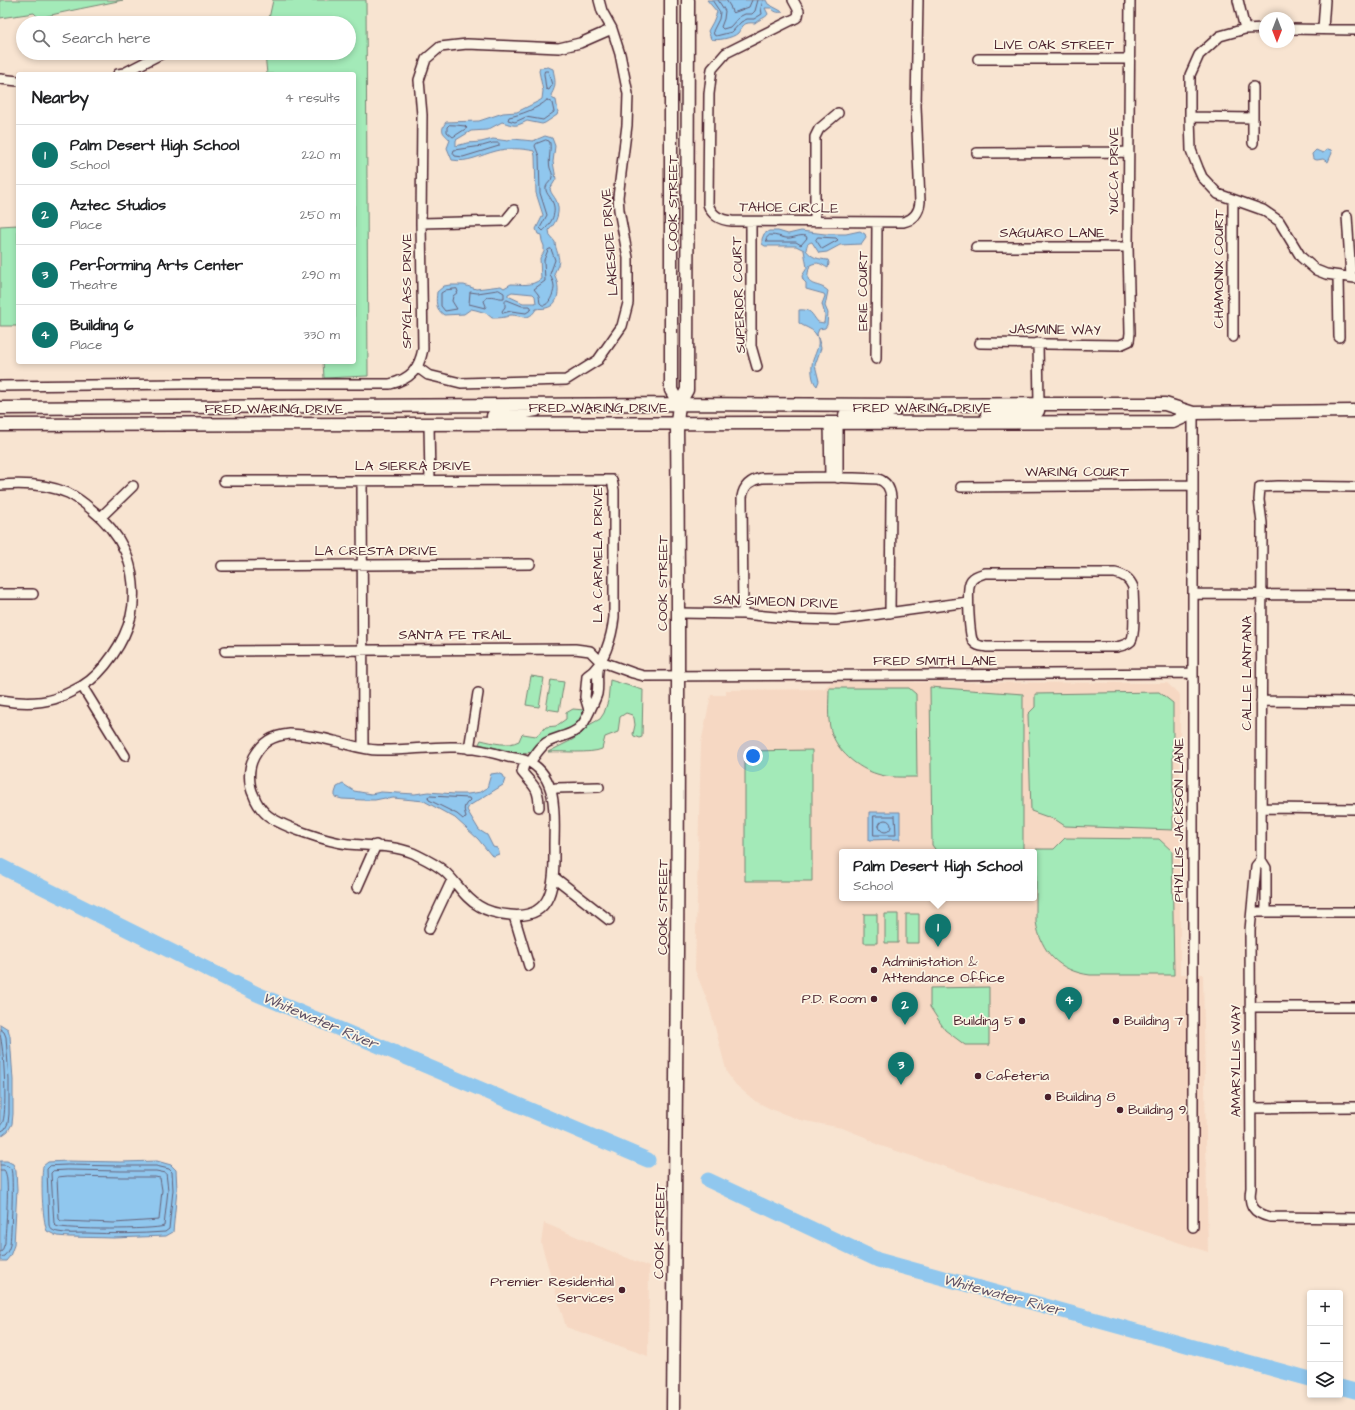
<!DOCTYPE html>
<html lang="en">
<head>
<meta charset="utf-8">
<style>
	body { margin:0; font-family:"Architects Daughter",sans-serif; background:#f2f2f2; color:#202124 }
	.controls { position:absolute; right:12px; bottom:12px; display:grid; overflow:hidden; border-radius:4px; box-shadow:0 2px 6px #0003 }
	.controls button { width:36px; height:36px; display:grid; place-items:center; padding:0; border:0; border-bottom:1px solid #e0e0e0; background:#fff; color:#202124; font:20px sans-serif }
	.compass { position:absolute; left:1259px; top:12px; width:36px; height:36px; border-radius:50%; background:#fff; box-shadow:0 2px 6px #0003; rotate:180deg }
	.you { position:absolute; left:753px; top:756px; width:14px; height:14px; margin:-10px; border:3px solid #fff; border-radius:50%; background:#1a73e8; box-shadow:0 0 0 6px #1a73e833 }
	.badge { display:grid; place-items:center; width:26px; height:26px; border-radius:50%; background:#0f766e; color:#fff; font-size:13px; font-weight:700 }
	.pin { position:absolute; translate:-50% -33px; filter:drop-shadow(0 1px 2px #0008) }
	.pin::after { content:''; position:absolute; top:21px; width:14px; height:12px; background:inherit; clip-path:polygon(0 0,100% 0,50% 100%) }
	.popup { position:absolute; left:839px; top:849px; width:198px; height:52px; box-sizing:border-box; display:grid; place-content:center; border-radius:4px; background:#fff; filter:drop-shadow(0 1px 3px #0005); font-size:13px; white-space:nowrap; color:#757577 }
	.popup b { font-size:15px; color:#202124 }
	.popup::after { content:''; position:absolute; left:50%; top:100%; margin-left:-8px; border:8px solid transparent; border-top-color:#fff }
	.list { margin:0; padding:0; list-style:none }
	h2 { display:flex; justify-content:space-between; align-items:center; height:52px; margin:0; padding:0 16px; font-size:17px }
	h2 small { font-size:13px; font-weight:400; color:#757577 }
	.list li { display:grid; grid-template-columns:26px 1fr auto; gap:12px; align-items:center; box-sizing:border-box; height:60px; padding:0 16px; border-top:1px solid #e0e0e0 }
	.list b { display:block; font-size:15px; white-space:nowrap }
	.list p { margin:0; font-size:13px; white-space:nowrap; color:#757577 }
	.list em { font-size:13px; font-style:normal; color:#757577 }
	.icon { flex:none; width:22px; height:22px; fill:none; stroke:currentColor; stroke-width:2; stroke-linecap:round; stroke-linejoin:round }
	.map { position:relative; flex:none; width:1355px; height:1410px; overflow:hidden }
	.search { position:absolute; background:#fff; box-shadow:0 2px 6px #0003; left:16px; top:16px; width:340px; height:44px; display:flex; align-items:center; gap:10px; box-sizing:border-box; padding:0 14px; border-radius:22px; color:#757577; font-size:15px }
	.panel { position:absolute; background:#fff; box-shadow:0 2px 6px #0003; left:16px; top:72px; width:340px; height:292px; border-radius:4px }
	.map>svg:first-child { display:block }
</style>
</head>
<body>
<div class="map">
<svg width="1355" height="1410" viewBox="0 0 1355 1410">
	<rect width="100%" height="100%" fill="#f8e4d1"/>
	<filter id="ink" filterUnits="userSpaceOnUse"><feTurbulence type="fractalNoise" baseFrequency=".025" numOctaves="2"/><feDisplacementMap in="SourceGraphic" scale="8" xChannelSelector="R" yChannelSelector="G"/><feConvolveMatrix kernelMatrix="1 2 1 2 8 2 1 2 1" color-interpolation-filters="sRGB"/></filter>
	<g filter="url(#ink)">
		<path fill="#f6d8c3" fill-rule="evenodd" d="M832,682l335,1 13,12v279h23l5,278 -330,-107 -13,-8 -23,-9 -42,-8 -29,-11 -16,-8 -19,-16 -9,-12 -18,-68 -14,-35 6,-227 10,-48h15v-5l97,-1zM842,852h192v46h-192z
			M544,1223l105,44 -1,89 -82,-29 -25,-84z"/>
		<path fill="#a3eab8" stroke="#768472" d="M0,0h123c-28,6 -57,11 -84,18l-5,-5 -34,5z
			M273,0h93l2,376 -44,2 -1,-16h31v-288h-87l-2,-20 84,-1v-30h-81z
			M18,225v101h-18v-100z
			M531,676l13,2 -5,29 -13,-2z
			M551,680l13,2 -5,29 -13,-2z
			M610,680l33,10 -1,47 -3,1 -5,-2 -1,-2 2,-9 -1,-7 -2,-3 -6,-2 -6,4 -2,15 -13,5 -3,12c-11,5 -41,2 -54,3l24,-12 9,-6 8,-9 11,-6 4,-6 4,-12z
			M930,687l93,7v158h-86l-5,-7z
			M829,688h80l7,6 1,83c-13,0 -28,1 -40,-3 -20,-6 -40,-23 -46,-43 -4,-13 -2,-29 -2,-43z
			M1159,692l14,11v127l-108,-4 -9,-6 -25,-9 -3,-97 7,-7v-13z
			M573,709l11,1c-2,5 -4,10 -8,14 -8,7 -20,9 -29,15 -8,5 -14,14 -24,15l-44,-10 2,-4c13,3 26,7 38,1l2,-5 2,-2 13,2 10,-9 10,-1 10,-7v-6z
			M812,750v131h-67v-130z
			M1065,838l94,1 13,12 2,124h-84c-31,-4 -49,-23 -54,-53v-73h18z
			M864,914h13v29h-13z
			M885,914h13v29h-13z
			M906,914h13v29h-13z
			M989,987v58h-24l-20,-15 -15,-23v-19z"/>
		<path fill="#90c7ee" stroke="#7484a0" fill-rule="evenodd" d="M707,0h59l2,4 15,8c-6,1 -8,0 -12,-4h-6l3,6c-2,4 -9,5 -13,9 -12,-1 -11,2 -17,10 -5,5 -21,8 -27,6l-3,-8 5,-9 4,-10z
			M548,67l5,2c2,11 4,16 -2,26l2,4 3,1 2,12 -1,3 -12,8 -3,1 -15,-3c-12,6 -12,5 -25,1l-15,8 -16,1 -15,9v6l11,-3 14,-1 12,-3 15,2 5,-2 20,2 12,-5 7,2 3,8 -2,16 3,17 -6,10c1,5 4,7 6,11 5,11 1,22 -7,30l1,6 5,6c0,7 6,16 3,23 -1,3 -3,6 -4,9 6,10 7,31 -8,34 -4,1 -6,0 -10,1 -7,13 -15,6 -25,6 -2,0 -4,2 -6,2 -4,1 -9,1 -13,1l-6,-5 -10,-3 -5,-1 -7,5 -20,1c-9,-6 -8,-14 -7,-23l7,-6 6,-1h14l12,4 25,-3 3,2 7,-4c10,0 20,3 30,-5l-1,-21 4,-6v-6l-2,-5 -1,-6 -3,-1 -2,-5 7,-14 -7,-22 -1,-37 -1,-5c-12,-3 -27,-3 -38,0 -16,4 -28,12 -44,9l-5,-12 3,-8c-6,-7 -11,-8 -4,-18l33,-1 24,-8 14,-1 22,-11 3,-2 1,-8 -4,-20 1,-3zM512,292l21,2 2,2 1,7h-13l-15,-7v-2z
			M1328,149l3,1 1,3 -4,9 -5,-3 -6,1 -4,-1 -1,-5 4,-4 7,3z
			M769,231h9l10,3 13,-3 24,3h21l14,-3 5,3 1,3 -5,7 -21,1 -13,7 -8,1 -7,-11c-5,1 -5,3 -6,8 6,8 12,9 22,10l1,3 -1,5c-8,-4 -9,-7 -18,-3 -8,25 8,16 18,26l-3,15 3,7 -1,12 -2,3 -6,1 -2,5 4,14 -6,17 4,16 -2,5c-6,-5 -6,-20 -4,-26 3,-9 9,-18 2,-27 -4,-5 -11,-6 -16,-10v-13c13,-1 12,4 19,12l6,1 1,-8 -3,-11 3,-8 -1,-2 -18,-5v-6l-3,-3 -1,-4 5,-8 -3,-18 -8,-4h-31l-3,-2v-5l2,-5z
			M498,773l5,2 2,4 -2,6 -34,21 -2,4 12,20 8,5 6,12 4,1 2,4v2l-5,2 -3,-1 -13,-16 -23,-21 -31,-17 -31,-3 -5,1 -3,-1 -10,2h-12l-21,-1 -7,-2v-4l2,-6 6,-3 11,7 17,3 10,-2 34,2 13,-2 27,2h13l13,-2 6,-4 4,-14z
			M869,812h31v27l-31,1z
			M0,1024l8,5 2,7 3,44v34l-1,10 -4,7 -8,6z
			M0,1161h7l6,3 3,7 1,18 -3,56 -4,11 -4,5h-6z
			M68,1161l53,1 36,-1 14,4 5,5 1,20 -4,42 -7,4 -52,2 -45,-1 -12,-1 -10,-5c-5,-13 -6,-51 -4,-65l5,-4z"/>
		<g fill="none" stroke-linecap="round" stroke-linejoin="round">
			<path stroke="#666279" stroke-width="1" d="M712,0l8,12 -1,7 -6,12 1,4 2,1 16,-4 9,-10 6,-3h7l8,-5 -1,-6 2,-8
				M718,0l7,11 -1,8 -3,8 2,2 7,-2 9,-10 6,-3h7l3,-3 3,-11
				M726,0l4,6 2,6 1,1 16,-6 3,-7
				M545,71h3l4,14 -3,5 -3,-1 -2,-15z
				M547,100l5,3 2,9 -11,8 -17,-3 -11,5 -7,-2 1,-3c11,-2 30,-9 38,-17z
				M456,125l9,1 2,2 -14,9 -6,-5v-5l2,-2z
				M546,140l3,1 1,2c1,9 -2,17 0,25 1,3 3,6 2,9 0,4 -5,6 -6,10 -1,6 4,9 6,14 6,11 -1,23 -9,30l-3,-3 7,-13 -7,-22 -1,-37 -4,-10 1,-2z
				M493,143h6v3l-36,11 -8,-1 -2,-3 1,-3 28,-4z
				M770,235c7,0 10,2 16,3 7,1 13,-4 20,-2l1,2 -6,7 -5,-3h-29l-1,-3z
				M818,237l18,1 2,2 -16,9 -6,-9z
				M551,249l4,11 -5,14c1,4 4,8 4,12 1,5 -7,26 -14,17 -1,-2 0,-7 -2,-9 -1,-2 -3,-3 -4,-5l11,-8 -1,-21 4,-10z
				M457,289l1,3 -5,4 -1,5 5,8 -12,2 -4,-5v-13l5,-3z
				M499,290l5,3v5c-6,1 -11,-3 -17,-1l-3,4 2,5 -1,2 -16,-4 1,-12 7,1z
				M507,300l15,6h8l2,3 -6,4 -15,-2 -8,2 -1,-2 3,-4v-5z
				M430,796l39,2 1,2c-9,8 -5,10 -4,18l-3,1 -6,-5 -28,-14 -1,-3z
				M874,816h21l1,19h-22z
				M879 826a6 6 0 1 1 12 0a6 6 0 1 1-12 0Z
				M0,1029l4,3 2,5 3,43v34l-1,9 -3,6 -5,3
				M0,1035c4,12 7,74 3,86 0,2 -2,3 -3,5
				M0,1165c5,0 8,0 11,4 3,6 0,68 -1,76 -1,4 -3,8 -6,11l-4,1
				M68,1165l53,1h35l13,3 3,3 1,18 -4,39 -4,3c-26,2 -53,2 -79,1 -9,0 -19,1 -28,-1 -5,-1 -8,-3 -9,-7l-2,-56 3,-3z
				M0,1170h4c7,6 1,61 1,73l-3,8 -2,1
				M68,1170l53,1h35l10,2 2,17 -4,36c-10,4 -99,4 -108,0l-2,-2 -3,-51 2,-2z
				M68,1176l53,1h34l5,1 2,12 -3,30 -45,3 -53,-2 -2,-2 -2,-41 2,-1z"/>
			<path stroke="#90c7ee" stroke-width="15" d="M0,866l257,128 391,166
				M708,1180l170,80 432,119
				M1340,1387l15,4"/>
			<g stroke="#4a1f2b" stroke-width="12">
				<path id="street" d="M793,0l6,11 -1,5 -2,2 -70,35 -14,16 -3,25 -1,110c4,12 12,16 24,17l171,1c10,-2 16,-9 17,-20l-4,-96 2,-106
					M1238,0l7,29
					M1265,28l-20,1 -25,7 -21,19 -9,20v42l1,33 7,18 4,9 16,17 45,16 16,11 22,36 15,13 10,4 29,4
					M1289,29l66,1
					M1323,29l2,-29
					M978,59h151
					M118,74l6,-1 39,-20
					M0,79l18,2
					M1253,87v56
					M1190,117l63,1
					M977,153l152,-1
					M1347,216l4,60
					M751,222v124l6,21
					M815,222v-85l4,-8 19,-16
					M421,223l84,-2 9,-11
					M976,247h152
					M1338,276l1,61
					M1233,337v-136
					M980,343l140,2 9,-4 1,-8 -2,-86 2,-247
					M1038,343l1,61
					M876,359l1,-136
					M417,367l11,8 33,8 105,-3 32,-20 24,-34 6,-23v-45l-9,-48 -1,-13 9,-72 1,-31 -8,-40 -8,-25 -10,-18 -3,-11
					M0,386l181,-2h209c21,-5 29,-15 33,-35l-2,-126 1,-108 -3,-35 7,-21 14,-12 27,-3 92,4 21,-5 32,-14
					M829,423l1,54
					M429,424l1,56
					M838,478v-56
					M224,481l388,-1 2,10v127c-2,19 -10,49 -27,59l-2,21 4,13
					M362,481l1,267
					M0,485c23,-2 47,-1 68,8 8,4 16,10 23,16 14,11 26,25 34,42 8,18 11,45 6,65 -6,25 -27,57 -49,70 -9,5 -19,10 -28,13 -17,5 -36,4 -54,1
					M961,487l232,-2
					M101,517l32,-31
					M222,566l308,-2
					M985,573h130c9,2 14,5 18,14 0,10 3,47 -2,54 -4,4 -10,5 -15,6h-129c-6,-1 -11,-1 -14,-6 -4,-4 -6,-52 -3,-58 2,-6 9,-8 15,-10z
					M0,594h33
					M1193,594l162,1
					M679,613l64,1 55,5 38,1 132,-18
					M743,614l-1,-117c2,-12 9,-17 20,-19l68,-1 48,2c9,3 12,9 13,18l-1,116
					M225,651l350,-2 15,2 10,10 33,12 11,3 280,-1 269,-2
					M82,686l43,70
					M1261,701l94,1
					M290,734c15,1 30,3 44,7 14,3 29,9 44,9 26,1 52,-4 78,-3 17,1 35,5 52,10 7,1 17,2 23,6 28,17 23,56 23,83 0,33 2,74 -44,69 -11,-1 -22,-3 -31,-9 -15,-8 -22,-24 -35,-35 -8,-7 -21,-13 -31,-18 -21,-8 -43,-7 -65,-9 -19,-2 -70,-18 -83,-31 -5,-5 -9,-11 -11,-17 -6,-12 -6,-28 0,-39 9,-16 18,-21 36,-23z
					M469,749l9,-56
					M525,761l-3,11c11,14 17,15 17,35
					M530,762c5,-6 9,-14 16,-19 12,-7 27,-7 36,-18 3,-3 14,-27 15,-31 2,-10 -1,-19 2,-28
					M551,790l5,-2 43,-1
					M1262,808l93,1
					M1261,860l-5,6 -6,64 1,258c-3,17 2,25 19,29l85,1
					M554,877l55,43
					M357,888l19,-43
					M1253,912h102
					M1266,912v-44l-5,-8 1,-337 -3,-23 1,-13 18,-1 77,1
					M514,916l15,50
					M429,929l23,-49
					M1250,1007h105
					M1251,1108l104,-1
					M1193,1227v-814"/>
			</g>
			<g stroke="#4a1f2b" stroke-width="15">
				<path id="secondary" d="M671,0v390l8,14
					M0,408l679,-4 233,1 127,-1h126l28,9 162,-2
					M987,414h48l3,-3 1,-7
					M845,415l39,-2 12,-4
					M493,416l15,-1 28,-5
					M0,425l1173,-3 20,-9
					M673,1410c3,-329 7,-658 4,-987l2,-19 8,-14 1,-390"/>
			</g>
			<use href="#street" stroke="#fcf5e5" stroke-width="9"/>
			<use href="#secondary" stroke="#fcf5e5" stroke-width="12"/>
		</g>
	</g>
	<g fill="#4a1f2b" stroke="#fcf5e5" stroke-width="1.5">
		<circle cx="874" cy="970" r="4"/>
		<circle cx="874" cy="999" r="4"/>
		<circle cx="1022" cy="1021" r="4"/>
		<circle cx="1116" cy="1021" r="4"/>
		<circle cx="978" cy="1076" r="4"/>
		<circle cx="1048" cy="1097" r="4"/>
		<circle cx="1120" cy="1110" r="4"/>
		<circle cx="622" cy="1290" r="4"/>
	</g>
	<g text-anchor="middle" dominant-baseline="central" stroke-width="3.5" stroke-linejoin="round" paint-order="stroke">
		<g font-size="14" fill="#4a1f2b" stroke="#fcf5e5">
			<text x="1054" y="45">LIVE OAK STREET</text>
			<text transform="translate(1114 171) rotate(-90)">YUCCA DRIVE</text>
			<text transform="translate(673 203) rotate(-90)">COOK STREET</text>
			<text transform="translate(789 208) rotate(1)">TAHOE CIRCLE</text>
			<text x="1052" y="233">SAGUARO LANE</text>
			<text transform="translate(610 242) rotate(-94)">LAKESIDE DRIVE</text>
			<text transform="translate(1219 269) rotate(-90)">CHAMONIX COURT</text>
			<text transform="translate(407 291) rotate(-90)">SPYGLASS DRIVE</text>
			<text transform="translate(863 291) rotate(-90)">ERIE COURT</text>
			<text transform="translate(739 295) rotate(-92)">SUPERIOR COURT</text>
			<text transform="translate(1055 330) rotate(1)">JASMINE WAY</text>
			<text x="598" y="408">FRED WARING DRIVE</text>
			<text x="922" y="408">FRED WARING DRIVE</text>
			<text x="274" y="409">FRED WARING DRIVE</text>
			<text x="413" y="466">LA SIERRA DRIVE</text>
			<text x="1077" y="472">WARING COURT</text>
			<text x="376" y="551">LA CRESTA DRIVE</text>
			<text transform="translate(598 555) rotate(-90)">LA CARMELA DRIVE</text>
			<text transform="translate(663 583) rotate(-90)">COOK STREET</text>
			<text transform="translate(776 602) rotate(2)">SAN SIMEON DRIVE</text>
			<text x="455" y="635">SANTA FE TRAIL</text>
			<text x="935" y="661">FRED SMITH LANE</text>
			<text transform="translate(1247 673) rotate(-90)">CALLE LANTANA</text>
			<text transform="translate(1179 820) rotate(-90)">PHYLLIS JACKSON LANE</text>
			<text transform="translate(663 907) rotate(-90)">COOK STREET</text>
			<text transform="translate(1236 1061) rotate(-90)">AMARYLLIS WAY</text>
			<text transform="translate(660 1231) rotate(-89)">COOK STREET</text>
		</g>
		<g font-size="14" fill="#4a1f2b" stroke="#fcf5e5" text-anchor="start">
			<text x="882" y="962">Administation &amp;<tspan x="882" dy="16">Attendance Office</tspan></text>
			<text x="866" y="999" text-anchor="end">P.D. Room</text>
			<text x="1014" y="1021" text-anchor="end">Building 5</text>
			<text x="1124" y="1021">Building 7</text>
			<text x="986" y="1076">Cafeteria</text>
			<text x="1056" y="1097">Building 8</text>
			<text x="1128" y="1110">Building 9</text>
			<text x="614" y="1282" text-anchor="end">Premier Residential<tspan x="614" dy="16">Services</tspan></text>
		</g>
		<g font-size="15" font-style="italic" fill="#5f5166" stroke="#fcf5e5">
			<text transform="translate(320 1021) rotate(23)">Whitewater River</text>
			<text transform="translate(1003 1295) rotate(15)">Whitewater River</text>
		</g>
	</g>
</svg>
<div class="controls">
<button>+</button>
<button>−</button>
<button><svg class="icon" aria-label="layers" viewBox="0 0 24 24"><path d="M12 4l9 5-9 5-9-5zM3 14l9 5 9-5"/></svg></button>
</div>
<svg class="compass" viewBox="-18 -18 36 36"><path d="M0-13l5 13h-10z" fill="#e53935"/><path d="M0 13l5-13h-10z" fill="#757577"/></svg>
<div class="you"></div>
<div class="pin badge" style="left:938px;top:947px">1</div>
<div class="popup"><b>Palm Desert High School</b>School</div>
<div class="pin badge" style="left:905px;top:1025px">2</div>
<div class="pin badge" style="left:901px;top:1085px">3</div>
<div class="pin badge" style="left:1069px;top:1020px">4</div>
<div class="search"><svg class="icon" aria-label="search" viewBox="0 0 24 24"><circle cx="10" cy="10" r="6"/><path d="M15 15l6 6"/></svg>Search here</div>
<section class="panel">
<h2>Nearby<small>4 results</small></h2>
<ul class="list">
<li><span class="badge">1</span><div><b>Palm Desert High School</b><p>School</p></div><em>220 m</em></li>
<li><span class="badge">2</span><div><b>Aztec Studios</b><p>Place</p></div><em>250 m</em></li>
<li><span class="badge">3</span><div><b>Performing Arts Center</b><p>Theatre</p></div><em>290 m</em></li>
<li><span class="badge">4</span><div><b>Building 6</b><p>Place</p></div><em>330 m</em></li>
</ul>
</section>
</div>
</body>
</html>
